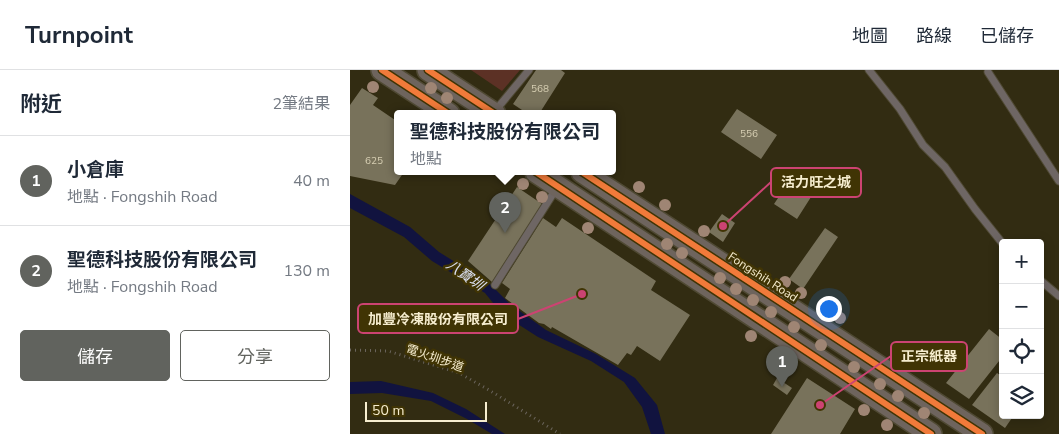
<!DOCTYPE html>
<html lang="zh-TW">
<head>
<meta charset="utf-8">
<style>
	body { margin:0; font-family:"Nunito Sans","Noto Sans TC",sans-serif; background:#f6f6f7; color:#1f2937 }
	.controls { position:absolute; right:15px; bottom:15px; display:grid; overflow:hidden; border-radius:5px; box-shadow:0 2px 12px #0003 }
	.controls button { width:45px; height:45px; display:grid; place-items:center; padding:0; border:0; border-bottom:1px solid #e0e1e3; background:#fff; color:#1f2937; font:25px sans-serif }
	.scale { position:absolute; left:15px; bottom:12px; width:122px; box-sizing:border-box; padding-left:5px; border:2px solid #f6edcf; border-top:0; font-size:14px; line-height:18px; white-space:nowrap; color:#f6edcf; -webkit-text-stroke:4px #403404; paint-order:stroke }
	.you { position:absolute; left:478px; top:238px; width:18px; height:18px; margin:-12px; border:4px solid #fff; border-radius:50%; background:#1a73e8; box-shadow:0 0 0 8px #1a73e833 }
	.badge { display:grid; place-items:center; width:32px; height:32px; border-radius:50%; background:#61635e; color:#fff; font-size:16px; font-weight:700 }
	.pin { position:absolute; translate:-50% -41px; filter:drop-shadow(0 1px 2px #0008) }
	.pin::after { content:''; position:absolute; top:26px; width:18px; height:15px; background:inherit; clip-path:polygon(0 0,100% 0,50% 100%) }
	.popup { position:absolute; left:44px; top:40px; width:222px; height:65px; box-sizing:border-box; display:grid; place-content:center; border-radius:5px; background:#fff; filter:drop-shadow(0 1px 4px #0005); font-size:16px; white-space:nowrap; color:#747a83 }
	.popup b { font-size:19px; color:#1f2937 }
	.popup::after { content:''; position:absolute; left:50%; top:100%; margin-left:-10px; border:10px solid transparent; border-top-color:#fff }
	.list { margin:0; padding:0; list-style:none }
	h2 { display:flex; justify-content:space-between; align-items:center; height:65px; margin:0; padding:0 20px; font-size:21px }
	h2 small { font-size:16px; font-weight:400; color:#747a83 }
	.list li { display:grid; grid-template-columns:32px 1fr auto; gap:15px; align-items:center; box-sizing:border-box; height:90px; padding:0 20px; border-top:1px solid #e0e1e3 }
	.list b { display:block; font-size:19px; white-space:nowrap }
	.list p { margin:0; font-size:16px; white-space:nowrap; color:#747a83 }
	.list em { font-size:16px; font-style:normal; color:#747a83 }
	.actions { display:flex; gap:10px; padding:15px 20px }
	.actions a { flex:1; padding:11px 0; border:1px solid #61635e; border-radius:5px; text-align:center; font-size:18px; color:#61635e }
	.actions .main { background:#61635e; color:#fff }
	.icon { flex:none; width:28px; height:28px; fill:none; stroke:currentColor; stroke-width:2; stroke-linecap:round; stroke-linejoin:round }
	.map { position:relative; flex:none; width:709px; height:364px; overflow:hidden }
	header { display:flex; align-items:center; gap:30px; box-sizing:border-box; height:70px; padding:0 25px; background:#fff; border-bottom:1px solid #e0e1e3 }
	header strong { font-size:24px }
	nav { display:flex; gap:28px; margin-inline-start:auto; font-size:18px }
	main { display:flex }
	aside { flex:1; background:#fff }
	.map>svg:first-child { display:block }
</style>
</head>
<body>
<header>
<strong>Turnpoint</strong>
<nav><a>地圖</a><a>路線</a><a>已儲存</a></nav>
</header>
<main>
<aside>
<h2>附近<small>2筆結果</small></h2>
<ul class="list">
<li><span class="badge">1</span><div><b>小倉庫</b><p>地點 · Fongshih Road</p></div><em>40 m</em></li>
<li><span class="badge">2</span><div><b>聖德科技股份有限公司</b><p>地點 · Fongshih Road</p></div><em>130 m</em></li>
</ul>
<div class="actions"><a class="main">儲存</a><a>分享</a></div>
</aside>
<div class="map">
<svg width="709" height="364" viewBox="0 0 709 364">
	<rect width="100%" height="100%" fill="#322c12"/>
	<path fill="#5c3125" d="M121,0h49l-18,21z"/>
	<path fill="#11133f" d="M0,124l60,33 29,25 51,32 20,20 36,26 50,24 39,24 22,27 8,29h-14l-9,-27 -18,-25 -33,-21 -53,-24 -36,-23 -17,-21 -53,-32 -28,-24 -54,-29z
		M31,311l52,12 33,16 39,25h-13l-25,-15 -36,-18 -49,-8 -32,1v-12z"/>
	<path fill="#78725b" d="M186,0h25l4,3 -26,41h-11l-15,-10z
		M12,18l16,10 -5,7 25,17v50h6l-9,13 -45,-9v-71z
		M387,39l40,26 -16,24 -40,-27z
		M438,113l23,14 -14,22 -23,-15z
		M167,117l25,17 -50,78 -24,-21z
		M372,144l13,9 -12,19 -14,-10z
		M193,148l13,9 6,-9 94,63 -5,9 39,25 -30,46 -23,-15 -6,9 -4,-2 -9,12 -66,-38 -1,2 -7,-5 -5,-1 -34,-25 5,-9 -8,-6z
		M475,158l13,9 -35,52 -14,-10z
		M639,259l14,11v16l-34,43 -23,-16z
		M647,303l6,4v38h11l-9,13 -33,-23z
		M427,308l15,10 -5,7 -14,-10z
		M457,308l48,31 -15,25h-69z"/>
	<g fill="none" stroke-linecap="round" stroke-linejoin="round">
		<g stroke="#4f4933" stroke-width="9">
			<path id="lane" d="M519,0l31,39 23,36 22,22 30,42 28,35
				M638,2l71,109
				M145,41l34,-41
				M690,210l19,16
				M145,215l61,-96"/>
		</g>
		<g stroke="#4f4933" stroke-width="24">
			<path id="primary" d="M32,0l67,44
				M78,0l67,44
				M186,102l395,262
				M232,102l400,262"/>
		</g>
		<path stroke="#6b655d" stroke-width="3" stroke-dasharray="1 4" stroke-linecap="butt" d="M0,280l38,1 71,22 30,17 71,44"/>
		<use href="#lane" stroke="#6e6664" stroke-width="7"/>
		<use href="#primary" stroke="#6e645d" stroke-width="21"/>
		<g stroke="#403404" stroke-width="9">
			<path id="cycleway" d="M32,0l67,44
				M78,0l67,44
				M186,102l395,262
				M232,102l400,262"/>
		</g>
		<use href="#cycleway" stroke="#f17a3a" stroke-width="6"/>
	</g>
	<g fill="#9f8574">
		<circle cx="23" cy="17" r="6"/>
		<circle cx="81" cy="18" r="6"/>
		<circle cx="97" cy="28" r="6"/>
		<circle cx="173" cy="114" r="6"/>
		<circle cx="289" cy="117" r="6"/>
		<circle cx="192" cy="127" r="6"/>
		<circle cx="315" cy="135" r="6"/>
		<circle cx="238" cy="158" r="6"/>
		<circle cx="354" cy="161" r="6"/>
		<circle cx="317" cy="174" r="6"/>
		<circle cx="332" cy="183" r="6"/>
		<circle cx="370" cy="208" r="6"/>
		<circle cx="435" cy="212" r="6"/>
		<circle cx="386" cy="219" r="6"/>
		<circle cx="451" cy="223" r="6"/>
		<circle cx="403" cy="230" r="6"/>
		<circle cx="473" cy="237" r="6"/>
		<circle cx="421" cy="242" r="6"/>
		<circle cx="490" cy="248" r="6"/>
		<circle cx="444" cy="257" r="6"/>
		<circle cx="401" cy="266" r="6"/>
		<circle cx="471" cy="275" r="6"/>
		<circle cx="441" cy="292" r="6"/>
		<circle cx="504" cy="297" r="6"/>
		<circle cx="530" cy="314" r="6"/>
		<circle cx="548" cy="326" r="6"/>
		<circle cx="514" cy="340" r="6"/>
		<circle cx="574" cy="343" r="6"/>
		<circle cx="537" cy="355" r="6"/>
	</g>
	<g text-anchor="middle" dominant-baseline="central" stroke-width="5" stroke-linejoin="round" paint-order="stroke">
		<g font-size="10" fill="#d6ceb2">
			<text x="190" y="19">568</text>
			<text x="399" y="64">556</text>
			<text x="24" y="91">625</text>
		</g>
		<g font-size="12" fill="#f6edcf" stroke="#403404">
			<text transform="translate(413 207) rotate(33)">Fongshih Road</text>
			<text transform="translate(85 288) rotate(19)">電火圳步道</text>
		</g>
		<g font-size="14" font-style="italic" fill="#dbe0f2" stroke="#403404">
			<text transform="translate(115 205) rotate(35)">八寶圳</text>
		</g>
	</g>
	<path fill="none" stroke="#cc4372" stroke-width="2" d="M373 156L421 112M232 224L168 249M470 335L541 286"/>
	<g fill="#cc4372" stroke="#403404" stroke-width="2">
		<circle cx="373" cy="156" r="5"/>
		<circle cx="232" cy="224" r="5"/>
		<circle cx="470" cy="335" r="5"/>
	</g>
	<g fill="#403404" stroke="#cc4372" stroke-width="2">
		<rect x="421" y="98" width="90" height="29" rx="5"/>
		<rect x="8" y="234" width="160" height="29" rx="5"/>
		<rect x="541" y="272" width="76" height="29" rx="5"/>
	</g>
	<g font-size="14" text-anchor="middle" font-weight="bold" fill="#f6edcf">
		<text x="466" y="117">活力旺之城</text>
		<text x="88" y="254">加豐冷凍股份有限公司</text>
		<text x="579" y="291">正宗紙器</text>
	</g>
</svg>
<div class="controls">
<button>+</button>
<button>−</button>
<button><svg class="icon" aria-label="locate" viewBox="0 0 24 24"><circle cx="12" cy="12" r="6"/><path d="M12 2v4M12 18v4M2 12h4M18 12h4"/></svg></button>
<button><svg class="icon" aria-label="layers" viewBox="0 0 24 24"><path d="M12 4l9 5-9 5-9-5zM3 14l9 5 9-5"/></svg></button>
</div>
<div class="scale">50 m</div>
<div class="you"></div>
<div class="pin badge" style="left:432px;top:317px">1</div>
<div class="pin badge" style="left:155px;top:163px">2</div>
<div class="popup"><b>聖德科技股份有限公司</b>地點</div>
</div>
</main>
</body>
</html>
